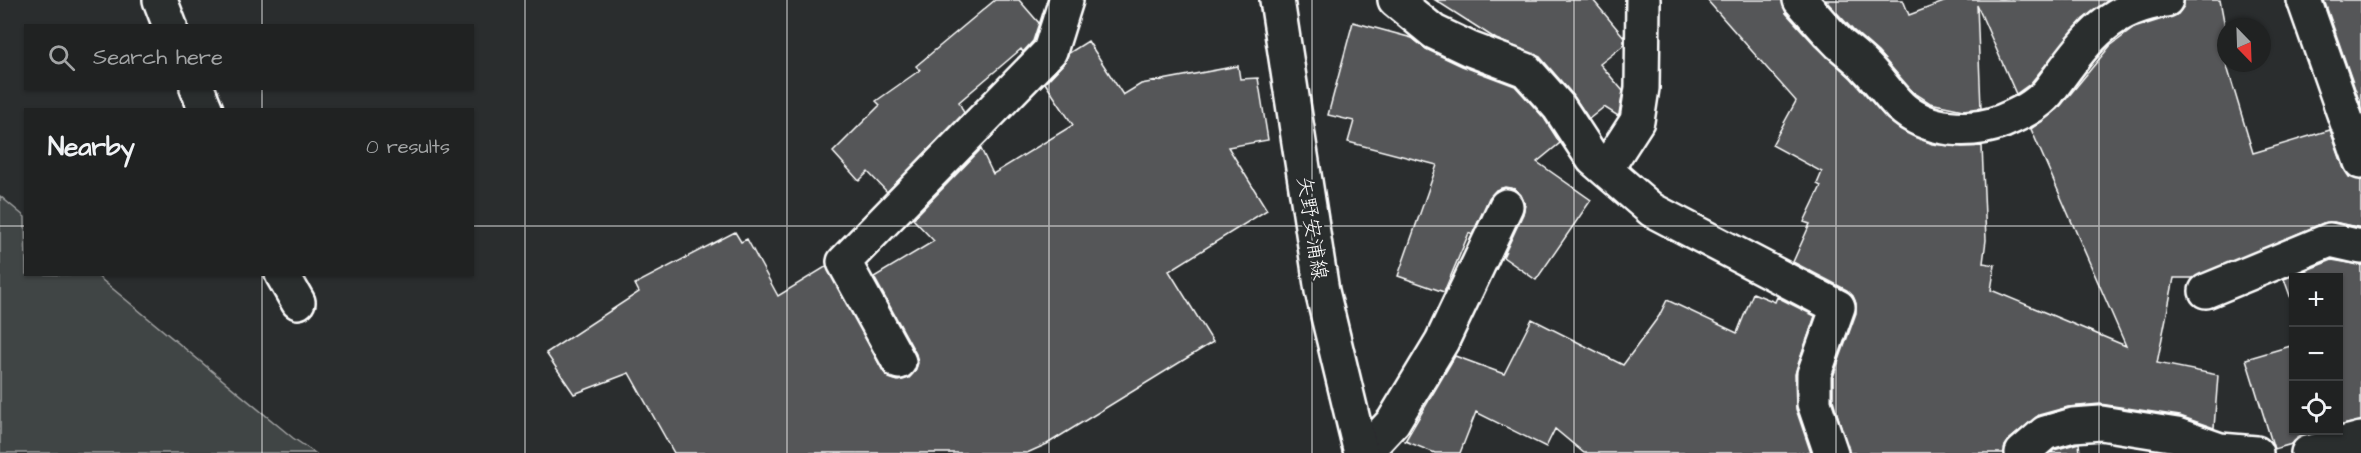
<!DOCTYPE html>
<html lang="en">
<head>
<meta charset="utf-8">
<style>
	body { margin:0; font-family:"Architects Daughter","Klee One",sans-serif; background:#282a2a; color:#f1f3f6 }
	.controls { position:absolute; right:18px; bottom:18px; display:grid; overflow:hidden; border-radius:0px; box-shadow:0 2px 4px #0004 }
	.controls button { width:54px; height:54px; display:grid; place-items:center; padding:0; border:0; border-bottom:2px solid #3d3f40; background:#202222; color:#f1f3f6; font:30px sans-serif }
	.compass { position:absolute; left:2217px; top:18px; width:54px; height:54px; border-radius:50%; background:#202222; box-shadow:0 2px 4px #0004; rotate:157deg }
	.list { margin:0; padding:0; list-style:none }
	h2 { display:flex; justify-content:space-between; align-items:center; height:78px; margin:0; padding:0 24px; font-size:26px }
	h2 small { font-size:20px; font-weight:400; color:#a2a4a5 }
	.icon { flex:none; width:33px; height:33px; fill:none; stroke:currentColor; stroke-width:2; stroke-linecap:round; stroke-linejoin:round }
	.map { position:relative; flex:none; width:2361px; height:453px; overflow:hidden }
	.search { position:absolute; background:#202222; box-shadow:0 2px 4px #0004; left:24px; top:24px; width:450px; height:66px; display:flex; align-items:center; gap:15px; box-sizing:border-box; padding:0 21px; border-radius:0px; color:#a2a4a5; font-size:22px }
	.panel { position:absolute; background:#202222; box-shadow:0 2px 4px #0004; left:24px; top:108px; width:450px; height:168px; border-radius:0px }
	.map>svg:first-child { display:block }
</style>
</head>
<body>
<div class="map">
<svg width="2361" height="453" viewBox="0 0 2361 453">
	<rect width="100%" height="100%" fill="#2a2d2e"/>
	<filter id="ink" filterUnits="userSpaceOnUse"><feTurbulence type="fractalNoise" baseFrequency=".0167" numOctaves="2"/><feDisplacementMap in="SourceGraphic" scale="12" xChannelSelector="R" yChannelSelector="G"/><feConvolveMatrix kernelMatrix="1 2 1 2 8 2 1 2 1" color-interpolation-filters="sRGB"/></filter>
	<g filter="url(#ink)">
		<path fill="#414445" stroke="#a0a2a2" stroke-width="1.5" d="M0,196l25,21 1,57 70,1 197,163 22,15h-315z"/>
		<path fill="#555758" stroke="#fff" stroke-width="1.5" d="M995,0h24l20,23 -6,18 -10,11 -2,-3 -62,53 5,11 -77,79 -19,-20 -9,9 -26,-29 47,-47 -4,-4 44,-31 -4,-4z
			M1435,0h158l31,37v8l-24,19 23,27 -4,23 -1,2 -14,-9 -15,12 -16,-24 -33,-38 -44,-18z
			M1707,0h75l4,13 30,33 35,32 36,41 13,10 32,15 30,3 20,-1 4,94 -3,23 12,2 -4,25 135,56 -95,-217 27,-20 52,-63 24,-18 44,-14 6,-8v-6h36l6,32v31l27,90 77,-23 14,39 5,8 12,3v48l-27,-6 -11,1 -129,55h-20l-17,85 61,12 -4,53 -34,-12 -80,-12 -32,3 -29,8 -29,24 -5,7 -1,7h-155l-16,-53v-23l23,-64v-9l-3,-8 -6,-6 -54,-28 17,-38 -6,-2 17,-36 -4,-2 5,-12 -50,-27 24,-44z
			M1825,0h78l6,15 40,-15h160l-26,19 -53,65 -14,10 -39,-89 4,103 -18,2 -33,-7 -17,-11 -35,-40 -25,-22z
			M2324,0h37v106z
			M1353,22l59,16 14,11 36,17 53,20 29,32 16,25 -23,19 54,38 -55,80 -33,-23 20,-43 2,-9 -4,-10 -6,-6 -10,-2 -9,3 -7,8 -17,37 -3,-2 -25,59 -46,-16 39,-111 -89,-23 6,-21 -26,-6z
			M1088,41l35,54 18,-11 97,-18 2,13 18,-1 10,62 -40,7 39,63 -98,61 44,71 -166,102 -20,9h-353l-45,-80 -55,21 -28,-41 93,-61 -4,-8 100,-52 6,10 6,-3 31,57 49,-30 56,105 6,7 9,3 11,-3 6,-7 3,-8 -2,-9 -42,-77 60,-36 -21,-22 68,-70 12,25 80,-49 -28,-42 18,-19 6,-11z
			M2332,260l29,5v156l-23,5v-148h-44v29l-10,-28z
			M1753,293l22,9 2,-5 38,19 -20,58 1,35 15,44h-227l-29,-24 -9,18 -70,-35 -16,41h-25l-30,-12 50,-85 49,18 28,-55 91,46 36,-49 8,-16 70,33z
			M2294,345v85h26l-17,5 -11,9 -18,5 -28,-90z
			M2079,443l1,10h-29l3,-3z"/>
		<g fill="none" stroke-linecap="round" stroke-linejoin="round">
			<g stroke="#fff" stroke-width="38">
				<path id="minor" d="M160,0l10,26
					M1395,0l39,32 36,17 56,21 33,37 34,52 59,51 186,97 -24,67v29l17,50
					M1800,0c13,14 26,30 40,44 9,8 19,15 27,24 12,12 21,26 33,38 27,25 70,28 103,15 16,-7 34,-15 45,-29 35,-46 56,-84 118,-92
					M2304,0l57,162
					M197,88l9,22
					M1606,169l31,-48 5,-33 1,-88
					M282,274l16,28
					M2206,291l124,-51 31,7
					M899,362l-55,-100 206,-211 16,-51
					M1364,453l29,-31 49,-81 64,-135
					M2022,453l23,-20 28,-8 28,-2 76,12 43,15 36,3
					M2308,453l53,-14"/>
			</g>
			<g stroke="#fff" stroke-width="38">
				<path id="major" d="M1277,0l45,291 39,162"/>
			</g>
			<use href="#minor" stroke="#2a2d2e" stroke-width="33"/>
			<use href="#major" stroke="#2a2d2e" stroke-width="33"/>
		</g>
	</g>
	<path fill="none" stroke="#fff" stroke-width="1.5" stroke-opacity="0.55" d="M262,0v26M525,0v453M787,0v453M1049,0v453M1312,0v453M1574,0v453M1836,0v453M2099,0v453M262,88v22M0,226h26M472,226h1889M262,274v179"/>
	<g text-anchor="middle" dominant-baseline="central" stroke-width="4.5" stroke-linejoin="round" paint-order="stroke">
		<g font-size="21" fill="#fff" stroke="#2a2d2e">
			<text transform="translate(1312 228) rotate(81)">矢野安浦線</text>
		</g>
	</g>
</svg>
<div class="controls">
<button>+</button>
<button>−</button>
<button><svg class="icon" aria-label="locate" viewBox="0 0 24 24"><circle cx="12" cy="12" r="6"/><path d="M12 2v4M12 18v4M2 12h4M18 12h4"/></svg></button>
</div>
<svg class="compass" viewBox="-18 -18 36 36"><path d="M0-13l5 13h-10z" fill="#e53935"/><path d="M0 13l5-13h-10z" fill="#a2a4a5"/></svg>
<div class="search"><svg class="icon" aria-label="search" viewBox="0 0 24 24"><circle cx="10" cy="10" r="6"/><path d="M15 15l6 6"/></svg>Search here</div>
<section class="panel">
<h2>Nearby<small>0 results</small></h2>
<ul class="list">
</ul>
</section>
</div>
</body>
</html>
